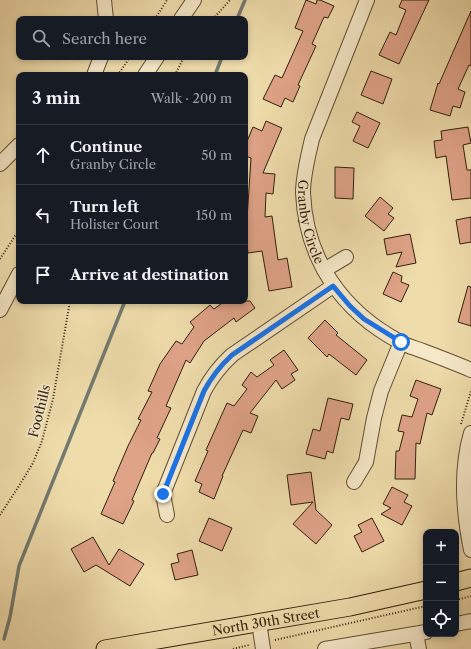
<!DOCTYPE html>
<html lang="en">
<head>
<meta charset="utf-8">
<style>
	body { margin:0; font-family:"Libre Caslon Text",serif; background:#20242c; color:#f1f3f6 }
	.controls { position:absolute; right:12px; bottom:12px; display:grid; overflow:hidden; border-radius:8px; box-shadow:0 2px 6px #0003 }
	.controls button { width:36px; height:36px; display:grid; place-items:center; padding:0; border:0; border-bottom:1px solid #363941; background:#171b24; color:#f1f3f6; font:20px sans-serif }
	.stop { position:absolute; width:12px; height:12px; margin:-9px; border:3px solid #1a73e8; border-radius:50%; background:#fff }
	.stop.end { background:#1a73e8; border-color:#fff; box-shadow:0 1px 4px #0008 }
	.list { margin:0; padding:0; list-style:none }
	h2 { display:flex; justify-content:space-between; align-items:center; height:52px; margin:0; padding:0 16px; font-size:17px }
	h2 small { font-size:13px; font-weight:400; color:#9ea1a6 }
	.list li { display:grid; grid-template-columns:26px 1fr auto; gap:12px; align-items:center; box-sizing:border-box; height:60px; padding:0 16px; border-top:1px solid #363941 }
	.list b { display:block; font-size:15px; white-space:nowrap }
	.list p { margin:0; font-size:13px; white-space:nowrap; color:#9ea1a6 }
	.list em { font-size:13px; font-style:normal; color:#9ea1a6 }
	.icon { flex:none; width:22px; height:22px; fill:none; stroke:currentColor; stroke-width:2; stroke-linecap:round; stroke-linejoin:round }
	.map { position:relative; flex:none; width:471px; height:649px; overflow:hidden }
	.search { position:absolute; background:#171b24; box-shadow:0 2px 6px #0003; left:16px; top:16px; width:232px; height:44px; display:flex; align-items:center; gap:10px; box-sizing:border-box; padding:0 14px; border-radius:8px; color:#9ea1a6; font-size:15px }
	.panel { position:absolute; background:#171b24; box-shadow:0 2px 6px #0003; left:16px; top:72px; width:232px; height:232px; border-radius:8px }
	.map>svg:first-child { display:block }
</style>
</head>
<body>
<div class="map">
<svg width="471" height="649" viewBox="0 0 471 649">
	<rect width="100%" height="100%" fill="#efdcab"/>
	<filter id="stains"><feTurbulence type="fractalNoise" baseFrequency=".005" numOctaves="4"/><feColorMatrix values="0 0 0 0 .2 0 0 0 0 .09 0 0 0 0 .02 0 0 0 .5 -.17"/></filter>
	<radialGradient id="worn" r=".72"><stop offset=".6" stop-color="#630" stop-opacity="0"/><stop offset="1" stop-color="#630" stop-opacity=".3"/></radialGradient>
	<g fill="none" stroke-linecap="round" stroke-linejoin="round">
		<path stroke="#737b71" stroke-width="3.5" d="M237,19l8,-19
			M215,75l7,-18
			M4,639l6,-22 9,-51 106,-265"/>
	</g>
	<path fill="#dfa388" stroke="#311f0c" d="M306,0l10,4 1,-4h3l14,6 -6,12 -4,-1 -12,27 4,2 -18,39 2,1 -7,16 -8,-4 -4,9 -18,-8 12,-24 7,3 21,-47 -8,-3z
		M402,0h27l-30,64 -20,-9 11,-23 6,3 10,-25 -7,-3z
		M471,11v55l-2,-1 -11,24 7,3 -5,16 -7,-2 -3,10 -20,-6 8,-27 1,1z
		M371,71l21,8 -9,25 -22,-9z
		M357,112l23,11 -12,25 -15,-7 7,-15 -8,-4z
		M266,121l16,7 -19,45 12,1 -2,20 -7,-1 -1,24 7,-1 6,44 9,-2 5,29 -23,4 -7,-40 -14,2 -3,-24v-10h2l4,-61 -6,-2v-10l8,-19 9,4z
		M468,127l3,16 -8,2 4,25h4v28l-19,2 -6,-44 -10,2 -2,-17 8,-1 -1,-9z
		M335,167l19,1 -1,31 -18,-1z
		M380,197l13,11 -5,6 6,4 -10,13 -19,-15z
		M471,217v25l-11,2 -4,-24z
		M410,234l6,29 -20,4 6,-15 -15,3 -3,-16z
		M393,272l9,4 -1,6 8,3 -8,17 -18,-8z
		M468,286l3,1v39l-13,-4z
		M225,301h25l5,7 -19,14 -2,-4 -30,23 -14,22 -4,-3 -20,46 5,2 -14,30 3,1 -7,14h-1l-20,47 2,1 -11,23 -22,-10 14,-32 -2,-1 15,-35 13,-26 -3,-1 14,-27 -4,-1 12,-27 16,-23 6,3 12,-17 -4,-5 20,-17 4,4z
		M325,320l13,13 -2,2 31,25 -11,15 -27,-21 -2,3 -19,-19z
		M284,350l14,20 -7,4 4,6 -13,9 -6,-9 -26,33 8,3 -7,17 -8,-3 -21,46h1l-9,23 -15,-7 3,-8 -7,-3 13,-30 -2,-1 21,-47 7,3 13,-17 -5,-4 9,-13 6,5 17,-12 -4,-5z
		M416,380l25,9 -9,26 -5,-2 -7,31 -4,-1 -1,36h-20l1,-28h3l5,-19 -6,-1 4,-16 10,2 6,-18 -8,-3z
		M328,398l25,6 -4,16 -8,-2 -8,35 -6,-2 -2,8 -19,-5 7,-25 7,2z
		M311,472l5,38 16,15 -16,19 -23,-20 20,-22 -22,3 -4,-30z
		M392,487l16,8 -4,7 8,4 -10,19 -21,-11 10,-6 -8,-4z
		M209,518l23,10 -10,23 -23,-10z
		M372,518l12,23 -22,11 -8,-16 8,-4 -4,-7z
		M93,537l16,28 10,-16 25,15 -14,22 -34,-21 -12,7 -13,-23z
		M192,550l6,25 -23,5 -4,-16 8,-2 -2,-8z"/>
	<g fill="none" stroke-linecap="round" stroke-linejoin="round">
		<g stroke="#604e34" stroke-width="16">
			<g id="minor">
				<path d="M104,0l2,19"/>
				<path id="s1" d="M367,0l-55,139c-4,18 -9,36 -9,54 3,67 39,118 97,149 7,4 15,6 23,9 16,6 32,12 48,19"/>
				<path d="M181,19l13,-19"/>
				<path d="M94,75l7,-18"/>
				<path d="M145,75l12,-18"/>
				<path d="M0,164l19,-19"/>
				<path d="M324,270l22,-13"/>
				<path d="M0,310l19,-36"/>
				<path d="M471,433c-11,38 -8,78 0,117"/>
				<path d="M354,482l12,-20 8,-44 7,-27 20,-49"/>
				<path d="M167,515l-4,-21 41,-103c8,-15 16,-25 28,-36l101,-69"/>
				<path d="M259,622l4,27"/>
				<path d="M456,624l15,-3"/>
				<path d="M416,634l3,15"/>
				<path d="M325,649l101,-17"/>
			</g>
		</g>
		<g stroke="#311f0c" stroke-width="19">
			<g id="major">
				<path d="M456,582l15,-4"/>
				<path id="s2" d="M105,649l245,-42 76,-17"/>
			</g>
		</g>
		<path stroke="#311f0c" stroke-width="2" stroke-dasharray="1 2" stroke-linecap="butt" d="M155,19l12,-19
			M213,19l17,-19
			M118,75l12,-18
			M175,75l9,-18
			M0,259l19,-29
			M461,424l10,-33
			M0,515l19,-29 14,-23 9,-22 11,-42 17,-98
			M457,549v6
			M456,600l15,-4
			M275,640l151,-34
			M233,649l16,-4"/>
		<use href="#minor" stroke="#f5e8c8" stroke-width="14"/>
		<use href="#major" stroke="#efdcab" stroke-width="17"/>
	</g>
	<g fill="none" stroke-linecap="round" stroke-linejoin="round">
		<path stroke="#1a73e8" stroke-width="5" d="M163,494l41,-103c8,-15 16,-25 28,-36l101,-69 17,20 14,13 37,23"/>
	</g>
	<g text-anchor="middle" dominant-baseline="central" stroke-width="4" stroke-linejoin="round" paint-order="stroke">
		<g font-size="13" fill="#311f0c" stroke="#f5e8c8">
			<text stroke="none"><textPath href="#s1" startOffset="234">Granby Circle</textPath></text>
			<text transform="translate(39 411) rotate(-76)">Foothills</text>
			<text stroke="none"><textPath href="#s2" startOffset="163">North 30th Street</textPath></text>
		</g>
	</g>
	<rect width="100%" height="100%" filter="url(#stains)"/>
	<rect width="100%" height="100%" fill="url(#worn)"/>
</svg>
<div class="controls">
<button>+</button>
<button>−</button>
<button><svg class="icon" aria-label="locate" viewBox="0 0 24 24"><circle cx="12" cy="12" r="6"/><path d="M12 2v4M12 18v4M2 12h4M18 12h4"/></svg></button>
</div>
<div class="stop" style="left:401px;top:342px"></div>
<div class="stop end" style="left:163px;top:494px"></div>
<div class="search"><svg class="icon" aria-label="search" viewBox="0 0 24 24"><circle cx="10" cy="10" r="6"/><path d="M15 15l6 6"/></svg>Search here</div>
<section class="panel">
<h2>3 min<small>Walk · 200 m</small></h2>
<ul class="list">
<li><svg class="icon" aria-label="ahead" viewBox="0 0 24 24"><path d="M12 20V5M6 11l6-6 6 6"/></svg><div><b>Continue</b><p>Granby Circle</p></div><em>50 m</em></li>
<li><svg class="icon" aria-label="left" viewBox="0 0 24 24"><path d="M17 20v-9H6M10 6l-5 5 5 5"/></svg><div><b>Turn left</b><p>Holister Court</p></div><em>150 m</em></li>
<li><svg class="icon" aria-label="arrive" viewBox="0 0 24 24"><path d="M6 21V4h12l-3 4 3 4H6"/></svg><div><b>Arrive at destination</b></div></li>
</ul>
</section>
</div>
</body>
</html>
